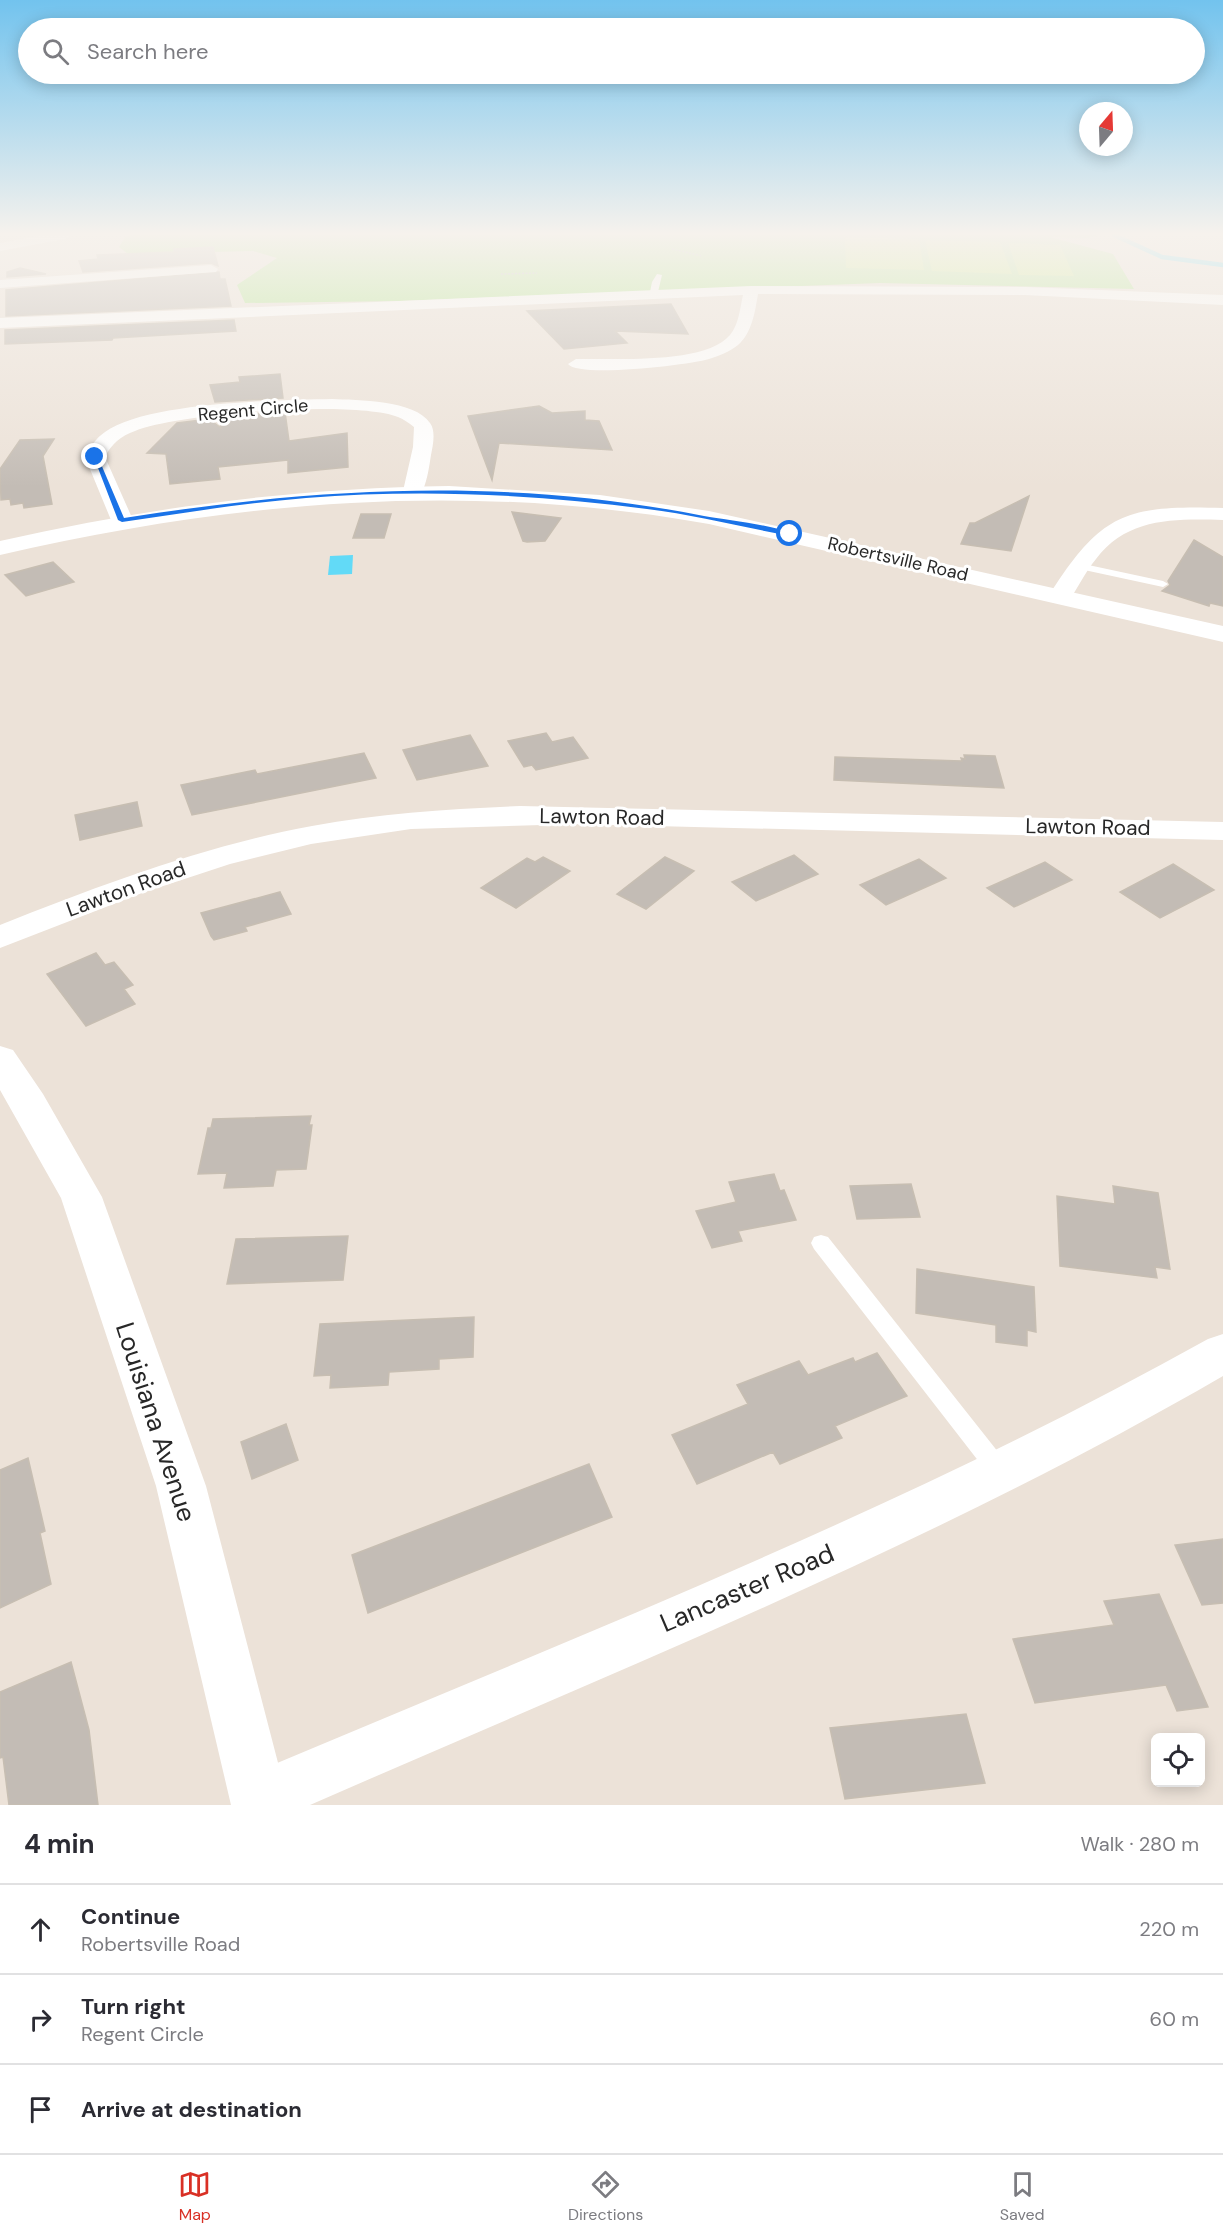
<!DOCTYPE html>
<html lang="en">
<head>
<meta charset="utf-8">
<style>
	body { margin:0; font-family:"DM Sans",sans-serif; background:#f2f2f3; color:#2b2b33 }
	.controls { position:absolute; right:18px; bottom:18px; display:grid; overflow:hidden; border-radius:9px; box-shadow:0 3px 15px #0003 }
	.controls button { width:54px; height:54px; display:grid; place-items:center; padding:0; border:0; border-bottom:2px solid #e1e1e2; background:#fff; color:#2b2b33; font:30px sans-serif }
	.compass { position:absolute; left:1079px; top:102px; width:54px; height:54px; border-radius:50%; background:#fff; box-shadow:0 3px 15px #0003; rotate:19deg }
	.stop { position:absolute; width:18px; height:18px; margin:-14px; border:4px solid #1a73e8; border-radius:50%; background:#fff }
	.stop.end { background:#1a73e8; border-color:#fff; box-shadow:0 2px 6px #0008 }
	.list { margin:0; padding:0; list-style:none }
	h2 { display:flex; justify-content:space-between; align-items:center; height:78px; margin:0; padding:0 24px; font-size:26px }
	h2 small { font-size:20px; font-weight:400; color:#7c7c81 }
	.list li { display:grid; grid-template-columns:39px 1fr auto; gap:18px; align-items:center; box-sizing:border-box; height:90px; padding:0 24px; border-top:2px solid #e1e1e2 }
	.list b { display:block; font-size:22px; white-space:nowrap }
	.list p { margin:0; font-size:20px; white-space:nowrap; color:#7c7c81 }
	.list em { font-size:20px; font-style:normal; color:#7c7c81 }
	.icon { flex:none; width:33px; height:33px; fill:none; stroke:currentColor; stroke-width:2; stroke-linecap:round; stroke-linejoin:round }
	.map { position:relative; flex:none; width:1223px; height:1805px; overflow:hidden }
	.search { position:absolute; background:#fff; box-shadow:0 3px 15px #0003; left:18px; right:18px; top:18px; height:66px; display:flex; align-items:center; gap:15px; box-sizing:border-box; padding:0 21px; border-radius:33px; color:#7c7c81; font-size:22px }
	.sheet { height:348px; background:#fff }
	nav { display:flex; justify-content:space-around; align-items:center; box-sizing:border-box; height:84px; border-top:2px solid #e1e1e2; background:#fff; font-size:16px; color:#7c7c81 }
	nav a { display:grid; justify-items:center; gap:3px }
	nav .on { color:#d93025 }
	.map>svg:first-child { display:block }
</style>
</head>
<body>
<div class="map">
<svg width="1223" height="1805" viewBox="0 0 1223 1805">
	<rect width="100%" height="100%" fill="#ece2d8"/>
	<path fill="#b4e790" d="M130,235h970l-13,3 -37,-1 63,17 21,35 -254,-6 -481,18 -154,2 -8,-18 40,-27 -24,-7 -125,3 -9,-7 6,-10z"/>
	<path fill="#ccef8a" d="M845,237l74,2 5,31 -78,-2z
		M925,240l75,2 12,32 -80,-3z
		M1008,243l52,2 14,31 -55,-1z"/>
	<path fill="#62daf7" d="M353,555l-1,19 -24,1 2,-19z"/>
	<g fill="none" stroke-linecap="round" stroke-linejoin="round">
		<path stroke="#62daf7" stroke-width="4.5" d="M1114,235l48,22 61,8"/>
	</g>
	<path fill="#c3bcb5" stroke="#c7beb2" stroke-width="1.5" d="M213,247l5,19 -7,-3 -128,9 -4,-11 19,-2 -1,-4 77,-3v-3z
		M20,268l26,6 -39,3v-5z
		M219,272l1,7h5l6,27 -225,10v-26z
		M671,304l17,30 -73,-3 12,12 -63,6 -37,-38z
		M234,320l2,11 -123,7 -1,2 -107,4v-14z
		M280,374l3,24 -68,4 -5,-17 30,-3 -1,-5z
		M539,406l13,7 33,-2v9l14,1 13,29 -113,-7 -7,37 -24,-64z
		M285,412l4,29 58,-8 1,34 -60,6v-13l-70,7 2,12 -50,5 -4,-30 -19,-1 30,-30 32,-4 12,9 -2,-11z
		M54,439l-11,17 9,48 -28,4 -1,-5 -12,2 -1,-6 -9,1 -1,-31 20,-29z
		M1029,496l-18,55 -50,-7 9,-21h5z
		M512,512l49,6 -16,23 -18,1 -4,-1z
		M361,514h30l-7,24h-31z
		M1194,540l29,17v49l-13,-3 -1,3 -47,-15 8,-6 -2,-4z
		M53,562l21,20 -48,14 -21,-21z
		M546,733l6,9 21,-5 15,21 -52,12 -4,-5 -8,2 -16,-26z
		M470,735l18,31 -71,14 -14,-30z
		M364,753l12,25 -184,37 -11,-30 74,-15 2,4z
		M964,755l31,1 9,32 -170,-8 1,-23 127,4 -1,-3 4,1z
		M137,802l5,24 -62,14 -5,-25z
		M794,855l24,19 -62,27 -24,-19z
		M543,857l27,14 -54,37 -35,-20 46,-30 8,4z
		M665,857l29,14 -48,38 -29,-15z
		M919,859l27,19 -60,27 -26,-20z
		M1045,862l27,18 -58,27 -27,-19z
		M1173,864l41,26 -54,28 -40,-26z
		M280,892l11,22 -46,13 2,4 -33,9 -3,-4 -10,-23z
		M96,953l9,12 9,-3 19,23 -9,4 11,15 -49,22 -39,-52z
		M311,1116l-2,9h3l-6,44 -30,1 -3,16 -49,2 3,-15 -29,1 10,-46h3l2,-9z
		M774,1174l6,17 4,-1 12,30 -58,11 4,10 -30,7 -16,-37 40,-9 -7,-20z
		M911,1184l9,33 -63,2 -7,-33z
		M1113,1186l45,7 12,76 -15,-2 2,11 -97,-12 -3,-70 58,8z
		M348,1236l-5,44 -116,4 9,-45z
		M917,1269l117,18 2,45 -9,-2v16l-31,-4v-17l-80,-12z
		M474,1317l-1,40 -34,2v10l-50,3 -1,13 -58,3 1,-13 -17,1 6,-52z
		M877,1353l30,43 -72,30 7,12 -62,26 -7,-12 -76,32 -25,-49 76,-31 -11,-19 62,-24 9,14 45,-17 2,4z
		M286,1424l12,36 -46,19 -11,-37z
		M28,1458l17,73 -5,2 11,51 -51,24v-138z
		M589,1464l23,53 -244,96 -16,-58z
		M1223,1539v64l-21,2 -27,-60z
		M1159,1594l49,113 -31,4 -11,-26 -131,18 -22,-64 101,-14 -10,-24z
		M71,1662l18,68 9,75h-89l-6,-48 -3,1v-66z
		M966,1714l19,69 -140,16 -15,-71z"/>
	<g fill="none" stroke-linecap="round" stroke-linejoin="round">
		<path stroke="#c3c3c3" stroke-width="1.5" stroke-dasharray="2 1.5" stroke-linecap="butt" d="M672,249l30,7
			M501,274l36,-1"/>
		<path fill="#fff" fill-rule="evenodd" d="M657,274l5,1 -4,17 -4,2 -4,-2 2,-10z
			M1079,563l84,18 5,3 -5,3 -88,-19 -1,-2z
			M821,1235l7,2 178,225 3,7 -3,7 -8,3 -8,-3 -176,-227 -3,-6 3,-6z"/>
		<path fill="#fff" fill-rule="evenodd" d="M211,265l7,4 -2,3 -216,16v-8z
			M751,286l274,1 198,8v10l-198,-10 -267,-1c-3,18 -6,39 -20,51 -9,7 -19,11 -29,14 -20,6 -131,19 -141,5l8,-5c37,-1 129,6 154,-24 9,-11 10,-27 13,-40l-743,33v-10z
			M332,399c25,1 83,1 98,24 6,8 3,22 1,32 -2,12 -4,30 -11,40h-14l-3,-4 10,-44 1,-20c-5,-4 -11,-8 -16,-10 -45,-17 -218,-4 -263,14 -14,5 -24,13 -30,26l28,63 -4,4h-14l-4,-4 -26,-63c5,-10 11,-19 20,-25 41,-30 174,-32 227,-33z
			M1223,508v12c-48,-1 -95,-3 -127,39 -11,13 -18,29 -28,43h-16l-4,-5c53,-84 77,-92 175,-89z
			M520,806l703,16v18l-648,-16 -164,5 -100,15 -81,20 -88,29 -142,55v-23c101,-40 204,-79 312,-99 69,-13 138,-17 208,-20z
			M1223,1334v42c-291,169 -605,294 -913,429h-76l-3,-6 8,-20c326,-138 659,-267 969,-440z"/>
		<path fill="#fff" fill-rule="evenodd" d="M44,235h28l-7,4 -65,12v-8z
			M449,486l151,9 109,16 514,115v16l-514,-118c-240,-43 -472,-24 -709,31v-14c150,-34 295,-53 449,-55z
			M0,1046l13,4 30,44 59,103 104,289 83,319h-58l-75,-319 -95,-288 -61,-108z"/>
	</g>
	<linearGradient id="sky" x2="0" y2="1"><stop stop-color="#72c3ee"/><stop offset="0.48" stop-color="#f6f2ed"/><stop offset="1" stop-color="#f6f2ed" stop-opacity="0"/></linearGradient>
	<rect width="1223" height="487" fill="url(#sky)"/>
	<path fill="#1a73e8" d="M93,455l5,2 26,61c196,-31 385,-41 580,-2 22,4 71,9 89,18l-3,2c-48,-9 -95,-21 -143,-27 -113,-15 -227,-20 -341,-11 -62,5 -123,15 -184,24l-4,-2z"/>
	<g text-anchor="middle" dominant-baseline="central" stroke-width="6" stroke-linejoin="round" paint-order="stroke">
		<g font-size="18" fill="#282828" stroke="#fff">
			<text transform="translate(253 410) rotate(-5)">Regent Circle</text>
			<text transform="translate(898 559) rotate(13)">Robertsville Road</text>
		</g>
		<g font-size="21" fill="#282828" stroke="#fff">
			<text transform="translate(602 817) rotate(1)">Lawton Road</text>
			<text transform="translate(1088 827) rotate(1)">Lawton Road</text>
			<text transform="translate(126 889) rotate(-20)">Lawton Road</text>
		</g>
		<g font-size="26" fill="#282828" stroke="#fff">
			<text transform="translate(156 1422) rotate(72)">Louisiana Avenue</text>
			<text transform="translate(747 1588) rotate(-23)">Lancaster Road</text>
		</g>
	</g>
</svg>
<div class="controls">
<button><svg class="icon" aria-label="locate" viewBox="0 0 24 24"><circle cx="12" cy="12" r="6"/><path d="M12 2v4M12 18v4M2 12h4M18 12h4"/></svg></button>
</div>
<svg class="compass" viewBox="-18 -18 36 36"><path d="M0-13l5 13h-10z" fill="#e53935"/><path d="M0 13l5-13h-10z" fill="#7c7c81"/></svg>
<div class="stop" style="left:790px;top:534px"></div>
<div class="stop end" style="left:95px;top:457px"></div>
<div class="search"><svg class="icon" aria-label="search" viewBox="0 0 24 24"><circle cx="10" cy="10" r="6"/><path d="M15 15l6 6"/></svg>Search here</div>
</div>
<section class="sheet">
<h2>4 min<small>Walk · 280 m</small></h2>
<ul class="list">
<li><svg class="icon" aria-label="ahead" viewBox="0 0 24 24"><path d="M12 20V5M6 11l6-6 6 6"/></svg><div><b>Continue</b><p>Robertsville Road</p></div><em>220 m</em></li>
<li><svg class="icon" aria-label="right" viewBox="0 0 24 24"><path d="M7 20v-9h11M14 6l5 5-5 5"/></svg><div><b>Turn right</b><p>Regent Circle</p></div><em>60 m</em></li>
<li><svg class="icon" aria-label="arrive" viewBox="0 0 24 24"><path d="M6 21V4h12l-3 4 3 4H6"/></svg><div><b>Arrive at destination</b></div></li>
</ul>
</section>
<nav>
<a class="on"><svg class="icon" aria-label="map" viewBox="0 0 24 24"><path d="M3 6l6-2 6 2 6-2v14l-6 2-6-2-6 2zM9 4v14M15 6v14"/></svg>Map</a>
<a><svg class="icon" aria-label="directions" viewBox="0 0 24 24"><path d="M12 3l9 9-9 9-9-9zM9 14v-3h6M13 9l2 2-2 2"/></svg>Directions</a>
<a><svg class="icon" aria-label="saved" viewBox="0 0 24 24"><path d="M7 4h10v16l-5-4-5 4z"/></svg>Saved</a>
</nav>
</body>
</html>
